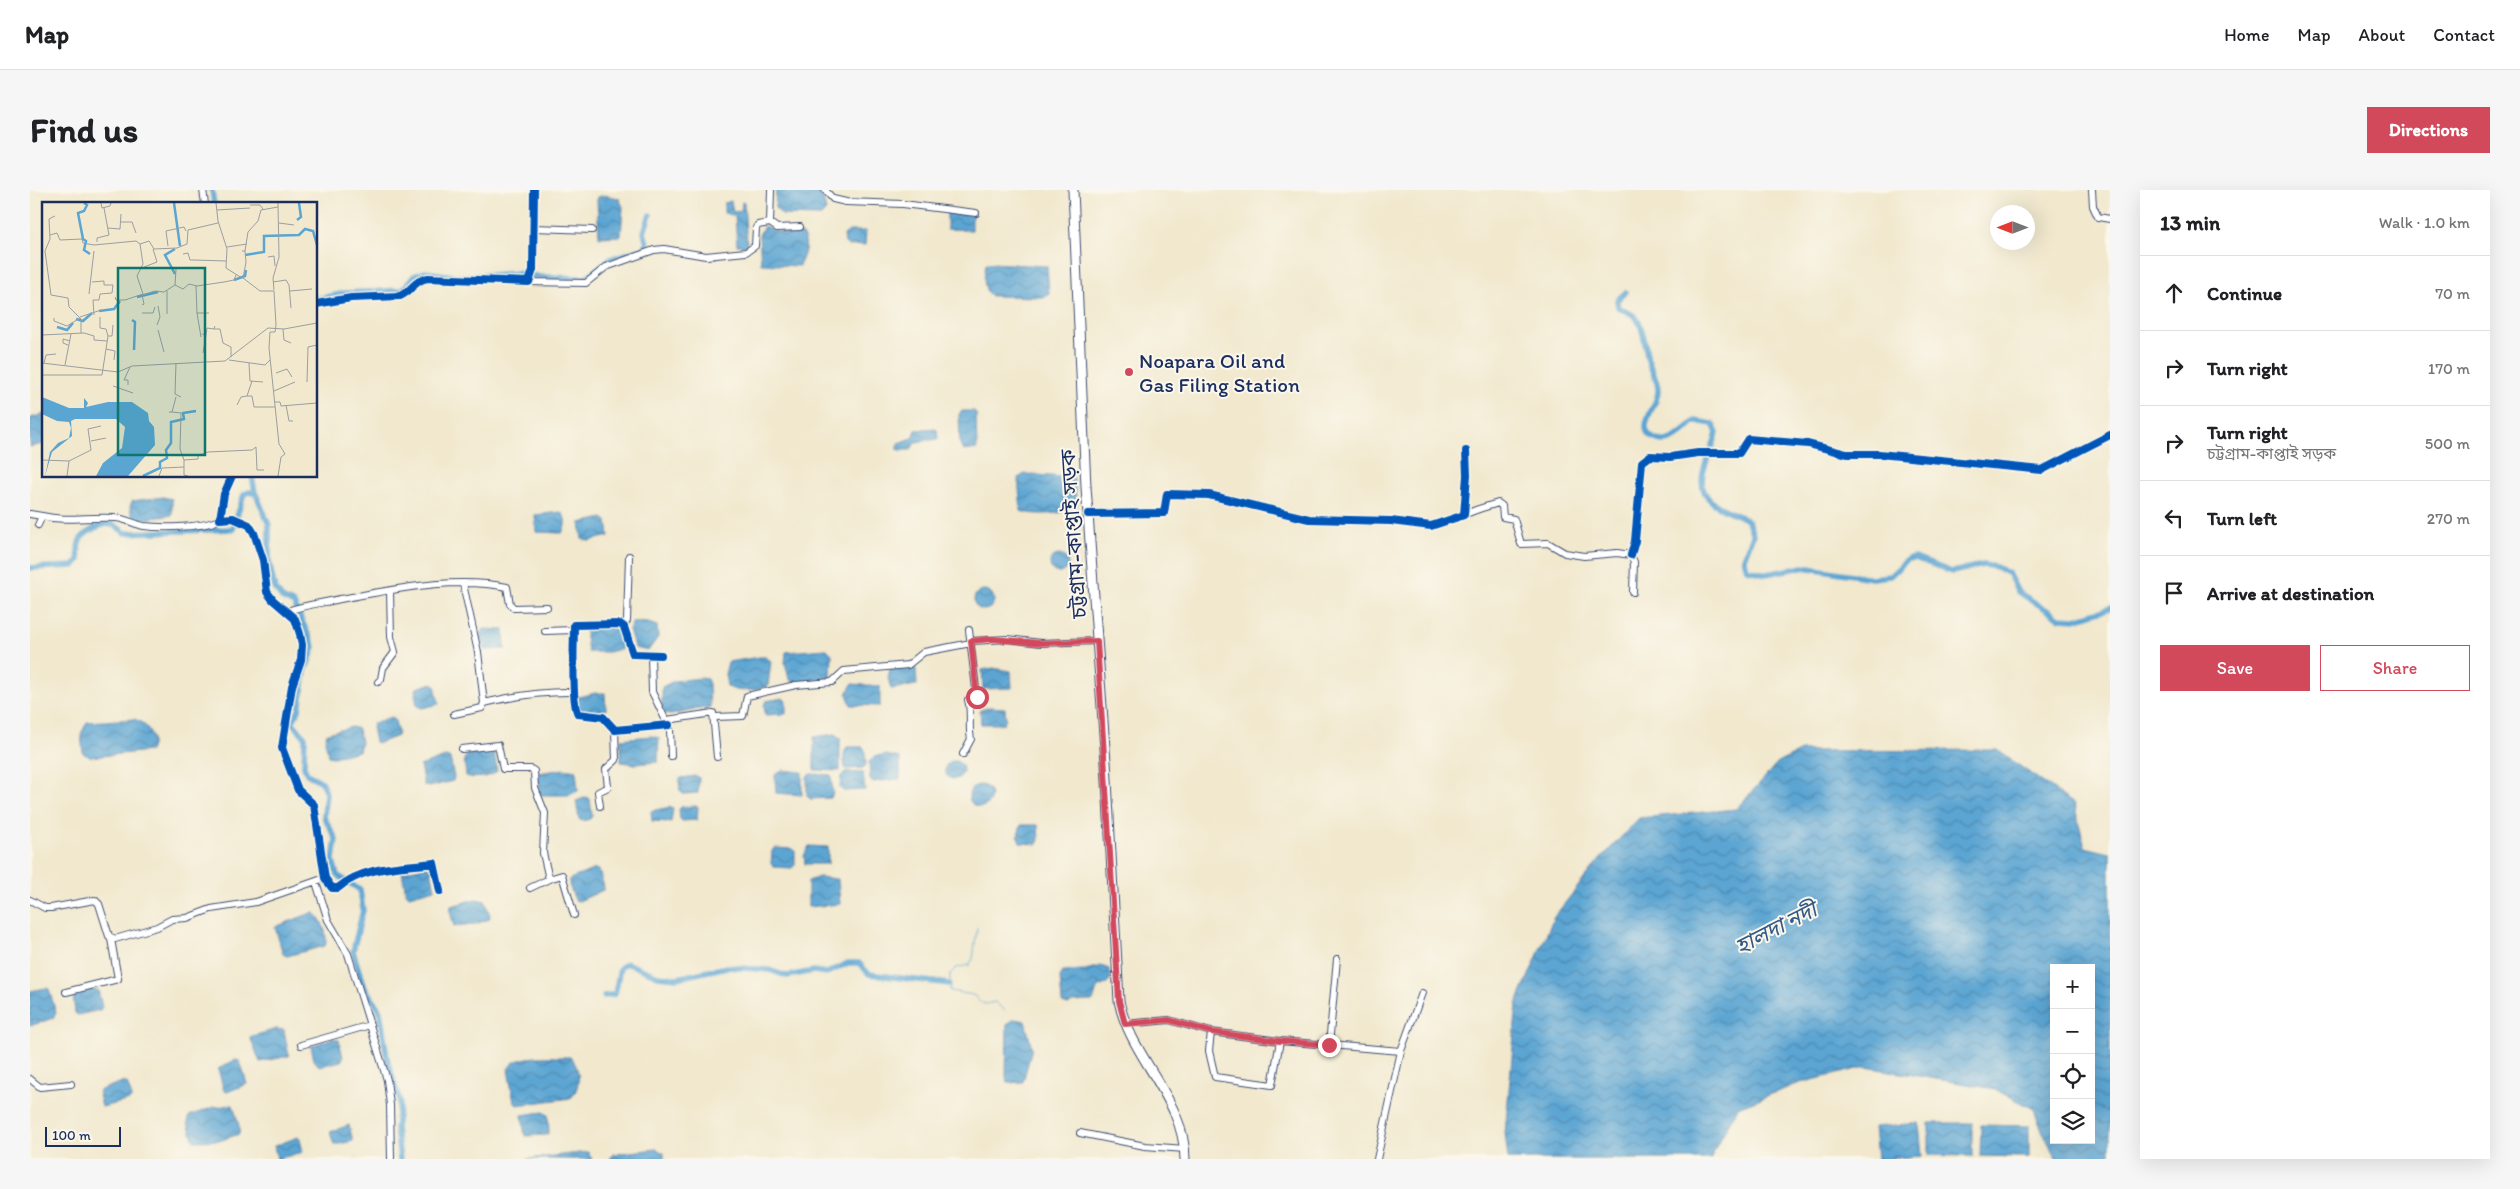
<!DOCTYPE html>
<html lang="en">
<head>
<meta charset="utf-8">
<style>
	body { margin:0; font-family:Itim,"Noto Sans Bengali",sans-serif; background:#f6f6f6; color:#202124 }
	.controls { position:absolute; right:15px; bottom:15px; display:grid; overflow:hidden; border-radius:0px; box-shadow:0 5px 20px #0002 }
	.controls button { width:45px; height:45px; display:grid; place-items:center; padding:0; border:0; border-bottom:1px solid #e0e0e0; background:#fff; color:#202124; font:25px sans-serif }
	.compass { position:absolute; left:1960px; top:15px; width:45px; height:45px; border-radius:50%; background:#fff; box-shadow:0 5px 20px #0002; rotate:270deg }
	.scale { position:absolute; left:15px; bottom:12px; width:76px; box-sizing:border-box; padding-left:5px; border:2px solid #1b2f5e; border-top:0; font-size:14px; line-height:18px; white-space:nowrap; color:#1b2f5e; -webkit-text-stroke:4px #fbf7ec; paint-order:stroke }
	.stop { position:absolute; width:15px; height:15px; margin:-11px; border:4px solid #d1495b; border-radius:50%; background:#fff }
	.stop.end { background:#d1495b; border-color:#fff; box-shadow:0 1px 5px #0008 }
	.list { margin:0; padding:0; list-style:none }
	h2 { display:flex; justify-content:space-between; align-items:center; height:65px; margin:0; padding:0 20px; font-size:21px }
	h2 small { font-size:16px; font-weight:400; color:#757577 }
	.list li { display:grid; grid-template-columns:32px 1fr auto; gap:15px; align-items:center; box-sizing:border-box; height:75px; padding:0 20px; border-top:1px solid #e0e0e0 }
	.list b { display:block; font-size:19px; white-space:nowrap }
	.list p { margin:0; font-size:16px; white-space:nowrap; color:#757577 }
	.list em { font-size:16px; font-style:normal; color:#757577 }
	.actions { display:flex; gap:10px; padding:15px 20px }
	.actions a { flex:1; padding:11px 0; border:1px solid #d1495b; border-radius:0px; text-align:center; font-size:18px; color:#d1495b }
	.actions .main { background:#d1495b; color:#fff }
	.icon { flex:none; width:28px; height:28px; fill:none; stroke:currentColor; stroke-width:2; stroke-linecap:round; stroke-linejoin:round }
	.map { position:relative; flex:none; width:2080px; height:969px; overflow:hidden; border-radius:0px }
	header { display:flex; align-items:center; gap:30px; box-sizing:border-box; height:70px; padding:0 25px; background:#fff; border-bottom:1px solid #e0e0e0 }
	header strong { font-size:24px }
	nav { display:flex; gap:28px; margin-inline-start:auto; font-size:18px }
	.intro { display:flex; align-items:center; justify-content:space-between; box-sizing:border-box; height:120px; padding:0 30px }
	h1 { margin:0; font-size:35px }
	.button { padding:12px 22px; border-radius:0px; background:#d1495b; color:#fff; font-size:18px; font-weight:700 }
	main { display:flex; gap:30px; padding:0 30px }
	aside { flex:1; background:#fff; border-radius:0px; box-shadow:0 5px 20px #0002 }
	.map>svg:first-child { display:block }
</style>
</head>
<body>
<header>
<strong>Map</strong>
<nav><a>Home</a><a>Map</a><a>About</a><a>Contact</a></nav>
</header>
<div class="intro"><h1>Find us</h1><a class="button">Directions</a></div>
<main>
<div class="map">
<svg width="2080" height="969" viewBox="0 0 2080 969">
	<defs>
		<pattern id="water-waves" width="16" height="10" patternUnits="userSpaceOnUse" patternTransform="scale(1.25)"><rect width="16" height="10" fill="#5ba5d3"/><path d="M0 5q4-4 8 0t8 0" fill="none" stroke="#4a87ae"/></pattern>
	</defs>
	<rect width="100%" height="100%" fill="#fbf7ec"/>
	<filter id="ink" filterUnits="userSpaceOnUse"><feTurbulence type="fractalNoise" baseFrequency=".02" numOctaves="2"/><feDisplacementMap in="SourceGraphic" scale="10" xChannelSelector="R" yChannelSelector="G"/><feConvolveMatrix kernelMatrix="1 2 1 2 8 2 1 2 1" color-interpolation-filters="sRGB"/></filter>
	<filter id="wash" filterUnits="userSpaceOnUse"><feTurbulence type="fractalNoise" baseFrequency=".0096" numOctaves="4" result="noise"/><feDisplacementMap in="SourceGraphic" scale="20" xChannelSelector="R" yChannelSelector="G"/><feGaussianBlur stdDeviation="1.12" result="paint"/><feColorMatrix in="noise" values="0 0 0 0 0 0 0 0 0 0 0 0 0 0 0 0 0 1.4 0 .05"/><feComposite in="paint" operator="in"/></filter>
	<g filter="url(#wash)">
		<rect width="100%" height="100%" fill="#f1e8cd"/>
		<path fill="url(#water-waves)" stroke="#3b6a98" fill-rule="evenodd" d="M746,0h42l4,4 4,17 -5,5 -39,-1 -7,-7z
			M574,5l15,3 4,9 -2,29 -22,1 -2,-37 1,-3z
			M701,11l2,11 8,-1 1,-9 2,1 3,43 -10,-1 -2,-29 -11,-3v-10z
			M917,22l25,3v15l-25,-1z
			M734,36l12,5 26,3c7,10 2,22 -3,32l-38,-2 -2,-29z
			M819,41h17l-1,14 -16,1 -4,-3 -1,-8z
			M960,73l57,3 2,27 -4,4 -54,-1c-9,-6 -7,-23 -5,-32z
			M944,221l2,2 1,36 -13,2 -4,-7 -1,-30 3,-3z
			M14,224v30l-14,3v-29z
			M904,238l3,2 1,9 -23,3 -4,8h-13v-7l15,-5 3,-8z
			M995,284l49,4 3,28c-9,9 -45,10 -56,5l-3,-33z
			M133,307l9,2v16l-34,5 -5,-2 -3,-11 2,-6z
			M531,322c6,5 5,16 1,21l-26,-1 -1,-17z
			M573,328l4,3 2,15 -20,5 -7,-2 -2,-16z
			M1020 374a9 9 0 1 1 18 0a9 9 0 1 1-18 0Z
			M944 410a10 10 0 1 1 20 0a10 10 0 1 1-20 0Z
			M603,432l15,1 9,3 1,11 -10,14 -13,-3 -6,-18z
			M586,437c7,3 9,15 5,22l-13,3h-20l-3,-23z
			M454,439l20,1 1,19 -21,1 -5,-15z
			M797,459l5,5 -1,24 -36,4 -6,-3 -4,-16 1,-11z
			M730,467h5l6,4 -3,25c-10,4 -31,8 -41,0l-2,-12 3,-12z
			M882,476l4,3 1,16 -26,4 -3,-11 2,-9z
			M963,478l18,3 1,17 -29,1 -1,-19z
			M670,488l7,1 2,5 1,23 -40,8 -6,-2 -2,-6v-20l12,-6z
			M402,493l3,2 4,19 -17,4 -5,-2 -2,-13 2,-5z
			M822,494l28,2v20l-29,-1 -4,-11z
			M565,503h10l1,17 -25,4 -3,-4v-13z
			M753,508l3,3v13l-21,1 -1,-10 2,-4z
			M960,517l15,1 1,10 -3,6h-22l-1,-14z
			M361,527l3,1 4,14 -1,4 -18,7 -4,-1 -3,-15 2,-4z
			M104,529c13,4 23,18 16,32l-60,6 -7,-4 -2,-19 6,-12z
			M322,537l6,2 3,13 -2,9 -26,6 -5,-1 -3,-16 2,-7z
			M805,544l5,4v33l-26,-1v-33z
			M621,546l8,2 -1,24 -23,2 -14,-2v-23z
			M817,557h16l2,3 1,15 -3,3 -17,1c-3,-5 -3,-17 1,-22z
			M459,560l5,1 3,20c-6,7 -22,8 -31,5l-2,-17 3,-4z
			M1967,560l77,54 11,43 25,6v306h-53l-15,-28 -8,-22 -39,-20 -129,-22 -66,16 -62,24 -24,43 -2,9h-204l-3,-26 12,-130 37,-86 41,-52 44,-47 97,-9 43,-47 22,-11zM2024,778h37v172h-37z
			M856,565l14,3v21l-28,3 -2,-2 -1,-18 6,-6z
			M415,567l5,1 4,19 -1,4 -24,6 -5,-2 -4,-19z
			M915 580a9 9 0 1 1 18 0a9 9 0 1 1-18 0Z
			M534,579l12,2 2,20 -9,4h-29l-2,-22z
			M752,580l20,2v23l-26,-2 -1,-18z
			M815,582l18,1 2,17 -22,1 -3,-3 1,-12z
			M780,584l21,1 2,18 -2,5 -21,1 -3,-3v-19z
			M666,586l3,2 -1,15 -15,1 -3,-3 -1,-11 2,-2z
			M939 606a11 11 0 1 1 22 0a11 11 0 1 1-22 0Z
			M557,607l3,2 2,17 -2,3 -8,2 -3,-2 -3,-18z
			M665,616l3,1 -1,13 -15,1 -2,-2 -1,-10 2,-2z
			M640,617l3,2 -2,13 -19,-1 -1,-10z
			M991,635h17l1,15 -2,4 -17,-1 -2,-8z
			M779,656l19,1v17h-23l-1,-8z
			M744,658l19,1 2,2v14l-3,3 -18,-1 -3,-3 1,-13z
			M397,676l4,4 4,19 -26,7 -3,-3 -4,-21z
			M565,679l4,2 5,15 -1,4 -24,11 -4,-1 -6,-15 1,-6z
			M789,687l19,2 2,25 -32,3v-26z
			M446,709l9,2 5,14 -1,4 -13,5 -22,2 -4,-15 1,-5z
			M284,722c8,6 15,25 11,34l-38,10 -4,-2 -8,-27z
			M1071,776l8,3 2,9 -3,5 -11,5 -4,13 -20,1 -5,3 -6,-2 -2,-26 3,-6 22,-1z
			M16,798l3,1 7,24 -3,5 -23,8v-35z
			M59,800h9l4,17 -2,3 -22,5 -3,-2 -2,-18z
			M984,829l11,2 7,27 -9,34 -15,1 -2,-6 1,-52z
			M246,839l8,1 5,26 -29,6 -10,-25z
			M303,848l6,2 4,18 -2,3 -22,5 -5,-6 -3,-14z
			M530,867h10c11,11 11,30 1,41l-54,7 -3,-3 -6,-32c5,-16 38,-13 52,-13z
			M205,870l5,1 7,23 -20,8 -3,-1 -6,-22z
			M92,892l5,1 5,14 -2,3 -28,7 -4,-16z
			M203,915l7,24 -1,5 -17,6 -28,1 -6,-18 1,-7 25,-9z
			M513,922l5,3 1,16 -2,4 -22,1 -3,-21z
			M1889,933l3,33 -45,3 -3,-32z
			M1899,933h43v33l-43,-1z
			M319,935l4,16 -19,4 -4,-13z
			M1951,935l48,1v31l-49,-1z
			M268,947l2,2 3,13 -26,7 -3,-13z
			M626,959l8,4v6h-54l3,-5z
			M558,962l4,7h-65z"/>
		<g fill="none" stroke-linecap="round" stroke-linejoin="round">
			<path stroke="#5ba5d3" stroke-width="1" d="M947,738l-4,31 -4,6 -13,3 -6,6v17l23,4c11,8 6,11 22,7l10,9"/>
			<path stroke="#5ba5d3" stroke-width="5.5" d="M182,0l2,14
				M1595,103l-8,7 1,7c5,4 12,5 16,9 10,8 11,32 14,44 3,11 11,20 10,32 -1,13 -13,23 -12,37 1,4 4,7 7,9 17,10 30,-7 42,-17l18,3 4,9c-5,20 -26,49 -7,67 10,10 27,13 38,21l5,14 -9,23 3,11 19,5 37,-7 69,11 18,-2 18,-17 7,-1 37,14 31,-7 13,2 12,6 10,19 42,26 15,1 35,-11
				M286,109l30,-6 56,-3 12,-14 11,-4 35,5 62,-4 18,4 46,1 24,-19 34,-10 3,-5 -3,-12 6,-17
				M222,286l3,16
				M0,378l44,-2 5,-6c-1,-7 -2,-14 1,-20 5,-8 22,-17 31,-16 5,1 10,6 14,9l108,-4 11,-35 5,-2 7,2 13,31v37l6,27 7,9 12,6 20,43 -9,24 -6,39 -7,12 13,15 -1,29 3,8 15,8 4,11 -2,24 12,22 -3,21 4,15 23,15 3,20 -10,41 10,33 17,27 7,47 13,44 -4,26 4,31
				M574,806l11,-2 5,-26 6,-5 32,13 19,2 50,-11 42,3 18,6 27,-5 13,2 21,-10h11l10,11 80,10"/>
		</g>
	</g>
	<g filter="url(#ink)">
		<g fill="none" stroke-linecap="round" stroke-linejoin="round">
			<g stroke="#3b4b6f" stroke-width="8">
				<path id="minor" d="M173,0l2,14
					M795,0l8,9 13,3 57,2 73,9
					M2062,0l1,16 5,11 12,2
					M740,33l1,-33
					M504,38l58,2
					M499,92l57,1 20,-16 48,-17 10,-1 42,7 40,-4 9,-6 1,-18 2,-3 12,-2 7,5 23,-1
					M286,114l35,-6 49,-2c12,-5 14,-16 28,-18l101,4 4,-12 1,-80
					M202,286l-8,18 -4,25 13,-1 16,7 5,8 9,27 4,32 6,8 22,19 5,15 2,11 -1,15 -9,26 -10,62 16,42 16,15 11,73 7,10h6c24,-22 65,-21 96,-25l6,28
					M0,324l12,2 -4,9
					M1058,324l76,-1 3,-19 42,1 100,24 82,2 40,5 33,-11 3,-40 -1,-24
					M1434,325c12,-6 22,-8 34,-12l4,3 1,11 11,2 7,25 27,-1 17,10 19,3 33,-3 14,2 3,7 -1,30
					M12,326c24,6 48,0 73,2 9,0 19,6 29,8 16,2 63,2 76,-7
					M1601,365l4,-14 7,-79 8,-6 20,1 28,-4h41l9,-14 60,5 39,10h32l163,16 68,-35
					M433,394l15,68 6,51
					M257,421c18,-6 35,-8 53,-12 53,-9 113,-23 167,-12l3,17 4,4 33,-1
					M593,436l4,-5 2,-65
					M515,441l29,-1
					M941,451l37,-2 33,4 56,-2
					M621,465l1,37 18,37 1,27
					M631,465l-28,-1 -9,-27 -4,-3 -46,1c0,16 -3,79 4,89l25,3 12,13 54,-5
					M348,492l3,-3 2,-11 12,-16 -4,-15 -1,-46
					M424,524l28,-6 2,-5c30,-7 60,-12 91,-11
					M685,527l28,-1 4,-20 49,-11 36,-3 12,-11 64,-6 16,-13 47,-9
					M637,530l46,-7 4,44
					M432,559l36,-4 5,24h28l3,2 1,17 10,25 -2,40 6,26 -19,9
					M933,564l8,-15c-3,-13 1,-27 -3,-39l9,-3 -8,-67
					M570,616l-2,-14 10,-5 -2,-18 10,-9 -1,-30
					M519,689l13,-4 12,40
					M286,692l12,38 20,34 39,126 3,25 1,54
					M0,710l15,8h6l44,-8 4,4 10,32 6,3 42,-12 15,-8 15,-1 24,-9 45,-7 69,-24
					M1307,769l-8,86 72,6
					M36,802l52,-13 -7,-40
					M1095,834l44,-4 42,12 -2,19 6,26 57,8 8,-44 49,4
					M1181,842l69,9
					M271,855l69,-20
					M0,889l10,8 31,-3
					M1050,943l65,13 40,3
					M1347,969l24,-108 21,-58"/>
			</g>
			<g stroke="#3b4b6f" stroke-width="11">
				<path id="major" d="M1043,0l13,297 20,275 13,239c11,56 66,98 66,158"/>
			</g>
			<use href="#minor" stroke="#fff" stroke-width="6"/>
			<use href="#major" stroke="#fff" stroke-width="9"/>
			<g stroke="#fbf7ec" stroke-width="11">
				<path id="cycleway" d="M286,114l35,-6 49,-2c12,-5 14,-16 28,-18l101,4 4,-12 1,-80
					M202,286l-8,18 -4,25 13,-1 16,7 5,8 9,27 4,32 6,8 22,19 5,15 2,11 -1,15 -9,26 -10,62 16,42 16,15 11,73 7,10h6c24,-22 65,-21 96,-25l6,28
					M1058,324l76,-1 3,-19 42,1 100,24 82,2 40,5 33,-11 3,-40 -1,-24
					M1601,365l4,-14 7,-79 8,-6 20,1 28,-4h41l9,-14 60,5 39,10h32l163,16 68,-35
					M631,465l-28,-1 -9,-27 -4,-3 -46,1c0,16 -3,79 4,89l25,3 12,13 54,-5"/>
			</g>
			<use href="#cycleway" stroke="#0057b8" stroke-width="8"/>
		</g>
	</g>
	<g fill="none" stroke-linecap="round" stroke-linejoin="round" filter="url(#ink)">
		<path stroke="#d1495b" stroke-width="6" d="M947,507l-6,-56 21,-2 49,4 56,-2 22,360 6,23 44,-4 42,12 69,9 49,4"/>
	</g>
	<circle fill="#d1495b" stroke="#fbf7ec" stroke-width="2" cx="1099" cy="182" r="5"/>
	<g text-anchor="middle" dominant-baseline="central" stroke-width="4" stroke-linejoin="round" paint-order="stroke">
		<g font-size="21" fill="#1b2f5e" stroke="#fbf7ec" text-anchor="start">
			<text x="1109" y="170">Noapara Oil and<tspan x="1109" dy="24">Gas Filing Station</tspan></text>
		</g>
		<g font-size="21" fill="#1b2f5e" stroke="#fbf7ec">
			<text transform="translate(1043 344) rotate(-94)">চট্টগ্রাম-কাপ্তাই সড়ক</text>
		</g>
		<g font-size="22" font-style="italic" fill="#315887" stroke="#fbf7ec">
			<text transform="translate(1746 738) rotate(-27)">হালদা নদী</text>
		</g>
	</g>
	<g transform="translate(12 12)">
		<rect width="275" height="275" fill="#f1e8cd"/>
		<path d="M0,195l27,11h15v-10l4,5 -2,4 22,-5h24l16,11 1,8 5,6 1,18 -27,31h-32l7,-13 19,-15 3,-21 -9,-8h-41l-4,2 1,15 -20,16 -7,24 5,-24 8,-9 11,-5 2,-10 -2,-6 -12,-1 -15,-7z" fill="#5ba5d3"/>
		<path fill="none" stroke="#5ba5d3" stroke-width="2.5" d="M42,1l3,2 -3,6 -6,2 5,26 3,2 -2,9 6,4M132,1l6,43M255,18l4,-3 -2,-14M203,53l19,-3v-16l35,-1 6,-6 8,2 4,14M133,72l-10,-19 10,-6M192,78l11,-4 1,-6M95,95l21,-5M57,109l15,-2 6,-8M34,117l7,2 9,-8M90,118l3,2 -1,28M15,125l10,3 6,-7M101,274l17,-8v-6l7,-4 -1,-8 5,-7v-21l13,-3 -1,-6 13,-2"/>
		<path fill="none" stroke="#9b9ea1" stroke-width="1" d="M59,1l1,5 8,-2 1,-3M174,1l2,18 9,28 -1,19 16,10M208,3h10l3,4M175,8l33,-2M13,14l-6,3 1,20 -5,12 6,44 17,3 1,9 12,12v14M79,20h11l4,11M237,21l15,2M66,26l12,1 1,-15M8,33l7,-2 3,7 22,-1 1,4 11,2 42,-4 4,3 3,20 -6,12 6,18M55,40v-4l12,-3 -5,-27M98,42l9,-3 5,8 23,-1 10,-4 1,-14 30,-7M126,44l-2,-15 18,-4 2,4M185,45l20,-3M200,49h3l1,11 -3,16M203,49l3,-19 10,-11 3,-11 17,-3M141,52l5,-1 2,7h4l32,1M226,55l6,-1 1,10M102,65l13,-5 -4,-13M201,76l17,13h14l2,34 -1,7h-5l-1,16 10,96 6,10 -4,3 -3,19M50,80l12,-1v4h9l-1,8 -12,1 -1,6h-6l1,15M231,80l13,-2 3,5 2,23M133,83l1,-16M154,84l1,27h12M232,88l-1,-12 6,-21 -1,-54M125,89v23M248,89l22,-2M47,92l5,-43M73,95l1,3h9l18,-6M100,103l2,-1 -2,-9 13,-4 9,1 11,-7 8,4 6,-5 8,2 27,-4 10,-2 2,-5M100,111h11l2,-6M155,111l4,24M38,115l21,-7M12,116v3l13,5 13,-8M115,123l3,-8 -2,-11M172,127h6l3,14 8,4v10M241,127l1,11 7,3M116,128l6,22M160,132l4,1 -3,18M0,133l42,-2 10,3v4l13,1M164,133l1,-7 7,1 1,-3M66,134h4l1,-11M26,143l-5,-2v-4l7,2M64,147l9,2 -1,9M187,158l36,5 5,-5M0,161l76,9 14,-6 93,-5 43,-33 16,1 33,-6M2,161l2,-8 10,-1M134,161l-1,31 6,3M207,161l1,18 13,1M23,163l6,-31M234,171l11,-4 5,8M0,173h60l6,-39 -2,-7 -6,-1v-11M265,180l1,-35 9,-2M86,183v-5h-4l6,-13M71,184l20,7M232,189l21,-9M205,194h5l2,11h21M233,200h5l1,4 36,-3M195,203l4,-8 6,-1 5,-15M244,203l3,16h4M127,210h3l4,-15M130,210l9,1 -1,36 4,11v15l4,1M49,239l15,-3M0,258l27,1 -2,15M142,258l14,-1v-3l10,-4 44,-2 4,-3 1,23h7M27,259l22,-11 -3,-21 13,-3M117,274l3,-8 22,-1"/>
		<path fill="#0f766e" fill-opacity="0.15" stroke="#0f766e" stroke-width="2.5" d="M76,66h87v187h-87z"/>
		<rect width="275" height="275" fill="none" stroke="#1b2f5e" stroke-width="2.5"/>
	</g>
</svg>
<div class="controls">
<button>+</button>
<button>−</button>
<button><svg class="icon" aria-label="locate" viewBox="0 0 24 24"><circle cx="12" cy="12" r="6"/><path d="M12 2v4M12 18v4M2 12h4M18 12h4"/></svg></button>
<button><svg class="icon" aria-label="layers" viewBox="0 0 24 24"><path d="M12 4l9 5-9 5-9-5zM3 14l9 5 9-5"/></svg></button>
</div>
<svg class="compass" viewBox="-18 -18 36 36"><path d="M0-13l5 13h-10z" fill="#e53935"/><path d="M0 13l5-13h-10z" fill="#757577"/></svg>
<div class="scale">100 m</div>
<div class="stop" style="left:947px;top:507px"></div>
<div class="stop end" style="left:1299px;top:855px"></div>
</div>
<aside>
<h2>13 min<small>Walk · 1.0 km</small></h2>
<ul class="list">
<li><svg class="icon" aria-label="ahead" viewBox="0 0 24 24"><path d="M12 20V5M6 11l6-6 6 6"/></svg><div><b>Continue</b></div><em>70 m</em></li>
<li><svg class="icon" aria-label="right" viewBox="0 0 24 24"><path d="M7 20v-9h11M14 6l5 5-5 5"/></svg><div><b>Turn right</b></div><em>170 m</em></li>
<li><svg class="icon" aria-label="right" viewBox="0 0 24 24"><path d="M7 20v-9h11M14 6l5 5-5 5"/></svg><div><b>Turn right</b><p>চট্টগ্রাম-কাপ্তাই সড়ক</p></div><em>500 m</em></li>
<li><svg class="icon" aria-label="left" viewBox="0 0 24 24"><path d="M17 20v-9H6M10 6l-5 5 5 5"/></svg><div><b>Turn left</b></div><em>270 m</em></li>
<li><svg class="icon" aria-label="arrive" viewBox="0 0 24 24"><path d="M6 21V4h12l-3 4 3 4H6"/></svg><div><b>Arrive at destination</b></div></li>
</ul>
<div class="actions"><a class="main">Save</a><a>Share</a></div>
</aside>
</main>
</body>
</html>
